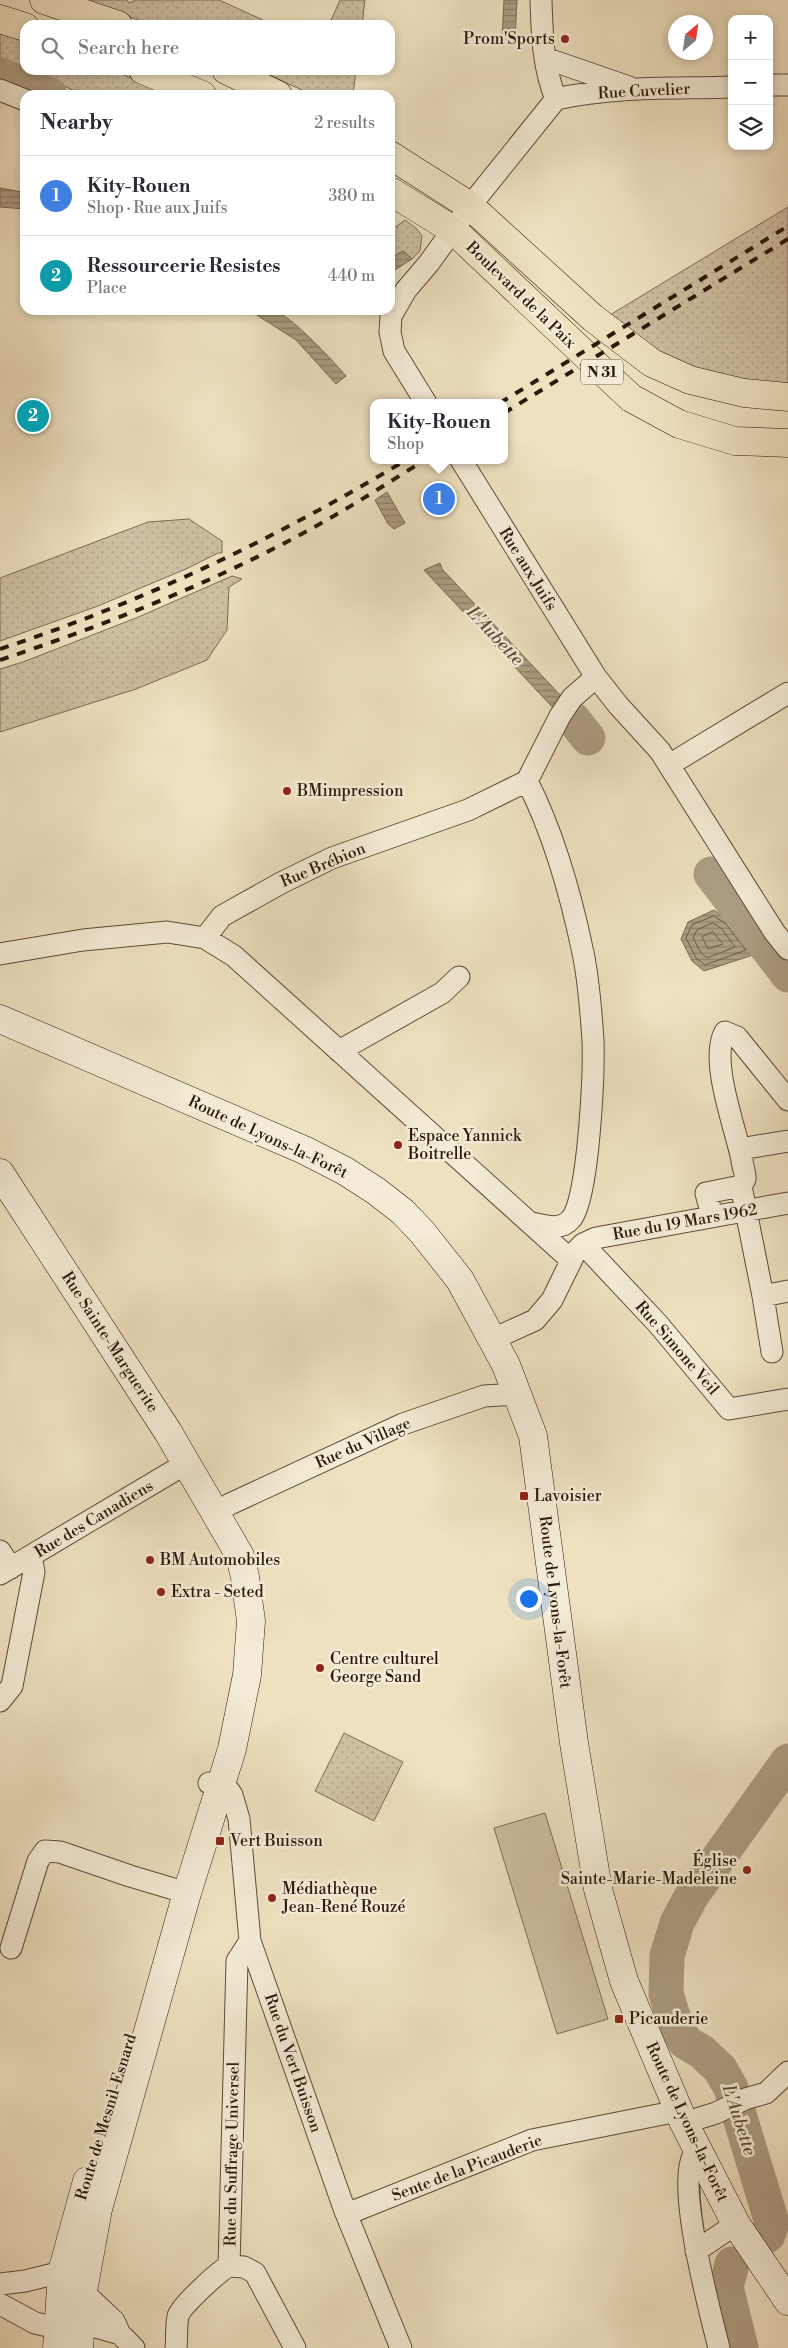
<!DOCTYPE html>
<html lang="en">
<head>
<meta charset="utf-8">
<style>
	body { margin:0; font-family:"Libre Bodoni",serif; background:#f2f2f3; color:#2b2b33 }
	.controls { position:absolute; right:15px; top:15px; display:grid; overflow:hidden; border-radius:10px; box-shadow:0 2px 8px #0003 }
	.controls button { width:45px; height:45px; display:grid; place-items:center; padding:0; border:0; border-bottom:1px solid #e1e1e2; background:#fff; color:#2b2b33; font:25px sans-serif }
	.compass { position:absolute; left:668px; top:15px; width:45px; height:45px; border-radius:50%; background:#fff; box-shadow:0 2px 8px #0003; rotate:29deg }
	.you { position:absolute; left:528px; top:1598px; width:18px; height:18px; margin:-12px; border:4px solid #fff; border-radius:50%; background:#1a73e8; box-shadow:0 0 0 8px #1a73e833 }
	.badge { display:grid; place-items:center; width:32px; height:32px; border-radius:50%; background:#0f766e; color:#fff; font-size:16px; font-weight:700 }
	.pin { position:absolute; translate:-50% -50%; border:2px solid #fff; box-shadow:0 1px 5px #0006 }
	.popup { position:absolute; left:370px; top:399px; width:138px; height:65px; box-sizing:border-box; display:grid; place-content:center; border-radius:10px; background:#fff; filter:drop-shadow(0 1px 4px #0005); font-size:16px; white-space:nowrap; color:#7c7c81 }
	.popup b { font-size:19px; color:#2b2b33 }
	.popup::after { content:''; position:absolute; left:50%; top:100%; margin-left:-10px; border:10px solid transparent; border-top-color:#fff }
	.list { margin:0; padding:0; list-style:none }
	h2 { display:flex; justify-content:space-between; align-items:center; height:65px; margin:0; padding:0 20px; font-size:21px }
	h2 small { font-size:16px; font-weight:400; color:#7c7c81 }
	.list li { display:grid; grid-template-columns:32px 1fr auto; gap:15px; align-items:center; box-sizing:border-box; height:80px; padding:0 20px; border-top:1px solid #e1e1e2 }
	.list b { display:block; font-size:19px; white-space:nowrap }
	.list p { margin:0; font-size:16px; white-space:nowrap; color:#7c7c81 }
	.list em { font-size:16px; font-style:normal; color:#7c7c81 }
	.icon { flex:none; width:28px; height:28px; fill:none; stroke:currentColor; stroke-width:2; stroke-linecap:round; stroke-linejoin:round }
	.map { position:relative; flex:none; width:788px; height:2348px; overflow:hidden }
	.search { position:absolute; background:#fff; box-shadow:0 2px 8px #0003; left:20px; top:20px; width:375px; height:55px; display:flex; align-items:center; gap:12px; box-sizing:border-box; padding:0 18px; border-radius:15px; color:#7c7c81; font-size:19px }
	.panel { position:absolute; background:#fff; box-shadow:0 2px 8px #0003; left:20px; top:90px; width:375px; height:225px; border-radius:15px }
	.map>svg:first-child { display:block }
</style>
</head>
<body>
<div class="map">
<svg width="788" height="2348" viewBox="0 0 788 2348">
	<defs>
		<pattern id="green-dots" width="8" height="8" patternUnits="userSpaceOnUse" patternTransform="scale(1.25)"><rect width="8" height="8" fill="#cdbfa1"/><path d="M2 2h.1M6 6h.1" fill="none" stroke="#b0a389" stroke-width="1.8" stroke-linecap="round"/></pattern>
		<pattern id="water-rules" width="6" height="5" patternUnits="userSpaceOnUse" patternTransform="scale(1.25)"><rect width="6" height="5" fill="#ac9d82"/><path d="M0 2.5h6" fill="none" stroke="#8c7f69"/></pattern>
	</defs>
	<rect width="100%" height="100%" fill="#eee1c0"/>
	<filter id="stains"><feTurbulence type="fractalNoise" baseFrequency=".004" numOctaves="4"/><feColorMatrix values="0 0 0 0 .2 0 0 0 0 .09 0 0 0 0 .02 0 0 0 .5 -.17"/></filter>
	<radialGradient id="worn" r=".72"><stop offset=".6" stop-color="#630" stop-opacity="0"/><stop offset="1" stop-color="#630" stop-opacity=".3"/></radialGradient>
	<path fill="url(#green-dots)" stroke="#7d6c56" d="M84,0h43l2,3 7,-3h83l55,25h-122z
		M340,0h25l-3,25h-33z
		M0,30l25,8v32h87l60,25h-89l-48,-23 -25,-7 -10,-8z
		M258,70h98l-3,25h-40z
		M13,71l33,10 29,14h-12l-53,-22z
		M788,207v176c-43,1 -90,-7 -127,-29 -19,-11 -37,-24 -56,-36z
		M405,220l12,9 5,7 -2,15 -8,8 -9,-8 -13,8v-28z
		M189,519l33,22v12h-4l-32,16 -88,37 -98,35v-63l148,-56z
		M232,576l10,3 -13,8 -2,43 -20,30 -71,29 -136,43v-63l23,-7 113,-44z
		M344,1733l59,29 -29,59 -59,-30z"/>
	<path fill="#cdbfa1" stroke="#7d6c56" d="M545,1813l63,206 -51,15 -63,-206z"/>
	<path fill="url(#water-rules)" stroke="#796852" d="M504,0h13l-2,39h-13z
		M10,73l53,22h-28l-30,-12z
		M0,188l22,4 3,-2v19l-25,-2z
		M403,251l9,8 -22,14v-14z
		M249,310c7,0 17,-2 24,0 18,5 60,51 73,66l-10,8 -40,-44z
		M387,492l18,31 -11,6 -6,-5 -13,-24z
		M440,563l2,6 119,127 -5,15 -132,-141z
		M714,910l14,10 28,34 -52,17 -12,-10 -11,-22 7,-17z"/>
	<g fill="none" stroke-linecap="round" stroke-linejoin="round">
		<path stroke="#6c5a46" stroke-width="1" d="M714,916l11,7 21,27 -41,15 -9,-7 -10,-20 6,-13z
			M713,923l8,5 14,19 -28,11 -6,-5 -8,-15 4,-8z
			M713,932l10,12 -15,5 -6,-12z"/>
		<path stroke="#ac9d82" stroke-width="35" d="M0,75l50,20
			M573,719l15,19
			M711,874l77,101
			M768,2235l4,-12 -41,-135 -11,-19 -18,-17 -17,-10 -10,-20 -9,-28 1,-38 10,-33 15,-28 96,-134
			M732,2264l-6,23 15,61"/>
		<g stroke="#5d4a38" stroke-width="23">
			<path id="street" d="M541,0c1,34 2,68 15,99
				M545,58l84,29
				M769,85h19
				M0,90l25,10
				M556,99c57,-13 118,-10 176,-12
				M426,403l-32,-52 -4,-19 1,-16 15,-26 23,-27 41,-57 86,-107
				M461,460l135,217 22,28 42,46 115,182 13,16
				M669,765l119,-72
				M527,781c27,53 44,114 56,172 6,28 8,59 10,87 1,31 -4,159 -22,179 -10,12 -25,7 -39,4
				M205,938l29,18 337,304
				M0,954l83,-14 84,-8 38,6 17,-22 59,-33 51,-25 136,-48 59,-29 33,-65 12,-18 24,-21
				M339,1051l103,-58 17,-16
				M740,1149l48,-8
				M741,1186c1,-2 3,-4 4,-7 1,-5 -3,-14 -3,-19 -6,-31 -33,-100 -17,-128l12,5 51,63
				M712,1216l-6,-23 35,-7 22,110 25,-5
				M583,1244l75,80 71,85 59,-10
				M763,1296l9,56
				M493,1339l42,-19 17,-20 24,-49 7,-7 13,-6 192,-35
				M215,1513l15,-9 173,-80 81,-28 33,-2
				M0,1551l11,17
				M0,1574l187,-111
				M0,1701l12,-15 22,-114 -3,-16
				M209,1783l18,5 5,7 7,24 11,122 95,270 56,137
				M11,1948l27,-87 7,-10 15,1 70,24 57,17
				M684,2123l32,-10 29,-14 21,-6 22,-21
				M698,2149c-27,22 13,166 21,199
				M345,2211l12,-1 175,-70 146,-29
				M696,2251l40,-27
				M229,2266l15,1 11,6 40,75
				M0,2284l25,-3 37,-9 52,49 6,13 14,14
				M0,2304l35,19 13,3h44l28,8
				M176,2348c1,-10 0,-22 2,-32 4,-11 41,-45 51,-50l8,-305 13,-20"/>
		</g>
		<g stroke="#2d180b" stroke-width="29">
			<path id="secondary" d="M0,1019l304,131 41,21 31,20 27,21 19,20 38,48 46,85 27,71 41,307 24,146 26,92 60,142 52,101 52,77
				M0,1173l168,259 60,103 12,21 5,21 6,44 -4,54 -15,74 -45,144 -89,316 -15,82 -4,57
				M57,2348l5,-76 25,-91"/>
		</g>
		<g stroke="#2d180b" stroke-width="29">
			<path id="primary" d="M44,0l74,25
				M0,19l25,8
				M143,70l59,25
				M226,70l52,25
				M390,155l80,51 123,112 59,45 38,17 54,13 44,4
				M390,191l63,39 178,168 48,26 56,17 53,2"/>
		</g>
		<use href="#street" stroke="#f4ecd6" stroke-width="21"/>
		<use href="#secondary" stroke="#f4ecd6" stroke-width="28"/>
		<use href="#primary" stroke="#eee1c0" stroke-width="28"/>
		<path stroke="#2d180b" stroke-width="4" stroke-dasharray="9 9" stroke-linecap="butt" d="M500,403l288,-177
			M504,413l284,-174
			M0,649c143,-47 277,-111 406,-189
			M0,660c108,-36 218,-79 318,-135 36,-20 71,-43 107,-65"/>
	</g>
	<g fill="#8f2418" stroke="#f4ecd6" stroke-width="2">
		<circle cx="565" cy="39" r="5"/>
		<circle cx="287" cy="791" r="5"/>
		<circle cx="398" cy="1145" r="5"/>
		<rect x="519" y="1491" width="10" height="10" rx="2.5"/>
		<circle cx="150" cy="1560" r="5"/>
		<circle cx="161" cy="1592" r="5"/>
		<circle cx="320" cy="1668" r="5"/>
		<rect x="215" y="1836" width="10" height="10" rx="2.5"/>
		<circle cx="747" cy="1870" r="5"/>
		<circle cx="272" cy="1898" r="5"/>
		<rect x="614" y="2014" width="10" height="10" rx="2.5"/>
	</g>
	<g text-anchor="middle" dominant-baseline="central" stroke-width="5" stroke-linejoin="round" paint-order="stroke">
		<rect fill="#f4ecd6" stroke="#695848" stroke-width="1" x="581" y="359.5" width="42" height="25" rx="4"/>
		<g font-size="15" font-weight="bold" fill="#2d180b">
			<text x="602" y="372">N 31</text>
		</g>
		<g font-size="16" fill="#2d180b" stroke="#f4ecd6" text-anchor="start">
			<text x="555" y="39" text-anchor="end">Prom'Sports</text>
			<text x="297" y="791">BMimpression</text>
			<text x="408" y="1136">Espace Yannick<tspan x="408" dy="18">Boitrelle</tspan></text>
			<text x="534" y="1496">Lavoisier</text>
			<text x="160" y="1560">BM Automobiles</text>
			<text x="171" y="1592">Extra - Seted</text>
			<text x="330" y="1659">Centre culturel<tspan x="330" dy="18">George Sand</tspan></text>
			<text x="230" y="1841">Vert Buisson</text>
			<text x="737" y="1861" text-anchor="end">Église<tspan x="737" dy="18">Sainte-Marie-Madeleine</tspan></text>
			<text x="282" y="1889">Médiathèque<tspan x="282" dy="18">Jean-René Rouzé</tspan></text>
			<text x="629" y="2019">Picauderie</text>
		</g>
		<g font-size="16" fill="#2d180b" stroke="#f4ecd6">
			<text transform="translate(644 91) rotate(-3)">Rue Cuvelier</text>
			<text transform="translate(521 295) rotate(44)">Boulevard de la Paix</text>
			<text transform="translate(528 569) rotate(58)">Rue aux Juifs</text>
			<text transform="translate(323 865) rotate(-23)">Rue Brébion</text>
			<text transform="translate(268 1137) rotate(25)">Route de Lyons-la-Forêt</text>
			<text transform="translate(685 1222) rotate(-10)">Rue du 19 Mars 1962</text>
			<text transform="translate(110 1342) rotate(57)">Rue Sainte-Marguerite</text>
			<text transform="translate(677 1348) rotate(49)">Rue Simone Veil</text>
			<text transform="translate(363 1443) rotate(-24)">Rue du Village</text>
			<text transform="translate(94 1519) rotate(-31)">Rue des Canadiens</text>
			<text transform="translate(555 1602) rotate(83)">Route de Lyons-la-Forêt</text>
			<text transform="translate(293 2063) rotate(71)">Rue du Vert Buisson</text>
			<text transform="translate(106 2117) rotate(-73)">Route de Mesnil-Esnard</text>
			<text transform="translate(687 2122) rotate(65)">Route de Lyons-la-Forêt</text>
			<text transform="translate(232 2154) rotate(-89)">Rue du Suffrage Universel</text>
			<text transform="translate(467 2168) rotate(-21)">Sente de la Picauderie</text>
		</g>
		<g font-size="18" font-style="italic" fill="#604d3b" stroke="#f4ecd6">
			<text transform="translate(495 636) rotate(47)">L'Aubette</text>
			<text transform="translate(739 2120) rotate(72)">L'Aubette</text>
		</g>
	</g>
	<rect width="100%" height="100%" filter="url(#stains)"/>
	<rect width="100%" height="100%" fill="url(#worn)"/>
</svg>
<div class="controls">
<button>+</button>
<button>−</button>
<button><svg class="icon" aria-label="layers" viewBox="0 0 24 24"><path d="M12 4l9 5-9 5-9-5zM3 14l9 5 9-5"/></svg></button>
</div>
<svg class="compass" viewBox="-18 -18 36 36"><path d="M0-13l5 13h-10z" fill="#e53935"/><path d="M0 13l5-13h-10z" fill="#7c7c81"/></svg>
<div class="you"></div>
<div class="pin badge" style="left:439px;top:499px;background:#3f7fe0">1</div>
<div class="popup"><b>Kity-Rouen</b>Shop</div>
<div class="pin badge" style="left:33px;top:416px;background:#0f9aa8">2</div>
<div class="search"><svg class="icon" aria-label="search" viewBox="0 0 24 24"><circle cx="10" cy="10" r="6"/><path d="M15 15l6 6"/></svg>Search here</div>
<section class="panel">
<h2>Nearby<small>2 results</small></h2>
<ul class="list">
<li><span class="badge" style="background:#3f7fe0">1</span><div><b>Kity-Rouen</b><p>Shop · Rue aux Juifs</p></div><em>380 m</em></li>
<li><span class="badge" style="background:#0f9aa8">2</span><div><b>Ressourcerie Resistes</b><p>Place</p></div><em>440 m</em></li>
</ul>
</section>
</div>
</body>
</html>
